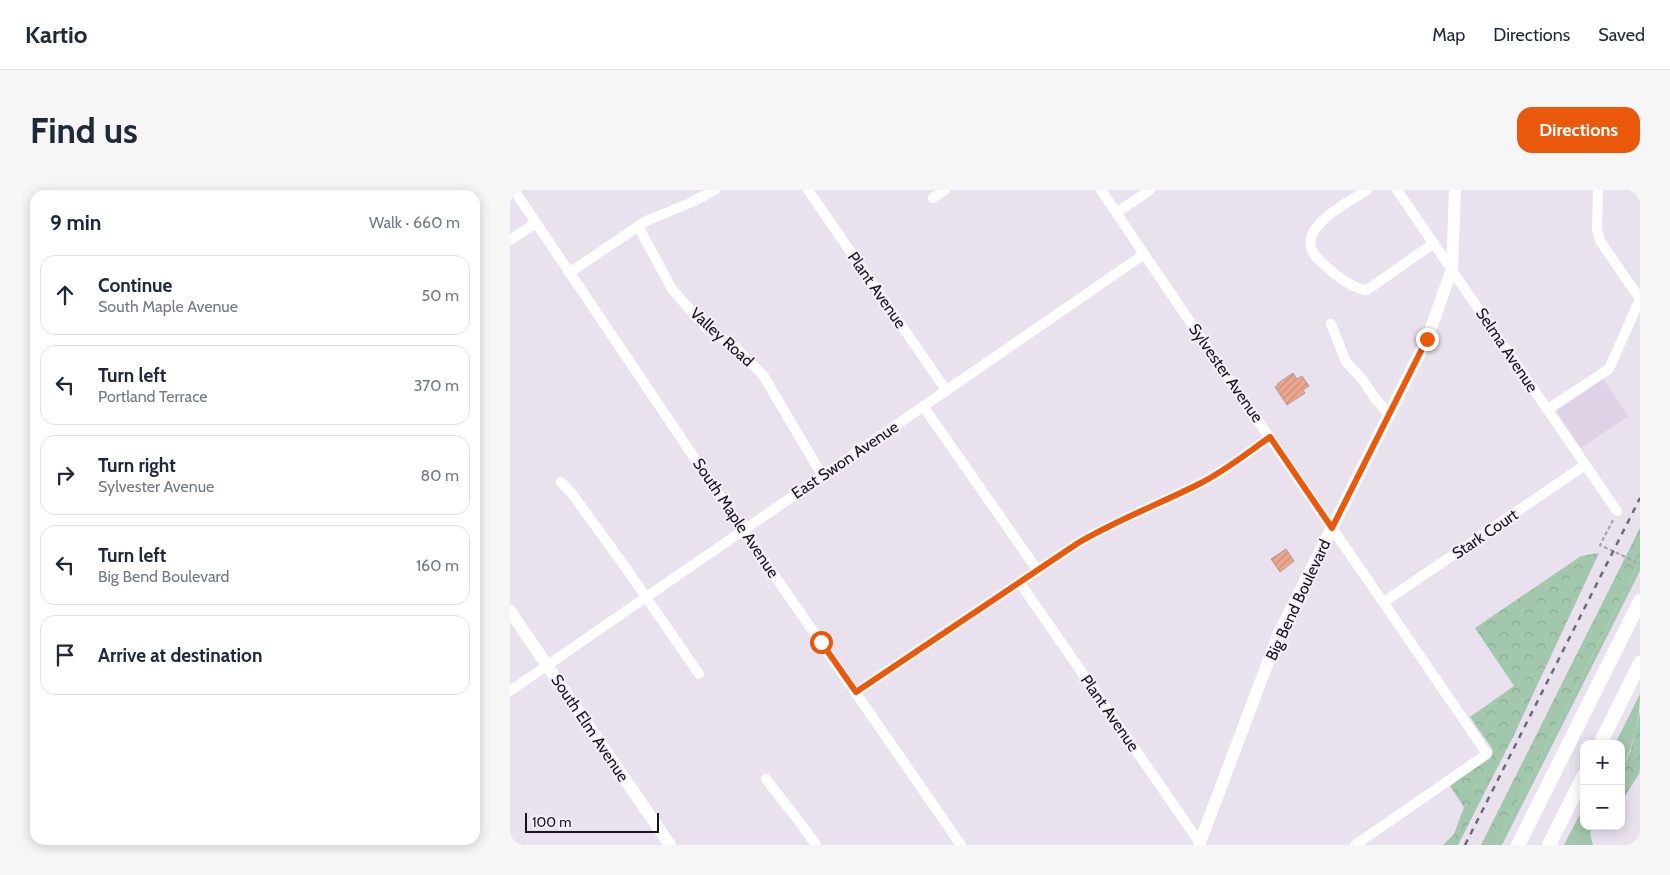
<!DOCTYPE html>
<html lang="en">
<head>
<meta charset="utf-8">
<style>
	body { margin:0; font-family:Cabin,sans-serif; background:#f6f6f7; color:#1f2937 }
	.controls { position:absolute; right:15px; bottom:15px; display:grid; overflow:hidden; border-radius:10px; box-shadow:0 2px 12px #0003 }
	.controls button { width:45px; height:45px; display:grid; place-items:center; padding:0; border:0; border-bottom:1px solid #e0e1e3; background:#fff; color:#1f2937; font:25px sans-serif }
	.scale { position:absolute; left:15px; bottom:12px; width:134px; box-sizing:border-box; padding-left:5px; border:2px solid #171519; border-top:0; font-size:14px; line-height:18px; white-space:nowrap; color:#171519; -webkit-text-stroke:4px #f6effb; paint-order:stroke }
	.stop { position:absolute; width:15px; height:15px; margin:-11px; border:4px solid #ea580c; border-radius:50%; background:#fff }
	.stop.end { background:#ea580c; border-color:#fff; box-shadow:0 1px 5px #0008 }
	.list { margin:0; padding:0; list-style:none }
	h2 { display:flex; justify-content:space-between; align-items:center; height:65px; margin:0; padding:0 20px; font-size:21px }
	h2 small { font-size:16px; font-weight:400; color:#747a83 }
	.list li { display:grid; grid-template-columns:32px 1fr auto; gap:15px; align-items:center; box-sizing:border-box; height:80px; margin:0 10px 10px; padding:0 10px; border:1px solid #e0e1e3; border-radius:15px }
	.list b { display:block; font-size:19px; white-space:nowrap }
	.list p { margin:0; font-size:16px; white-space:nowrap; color:#747a83 }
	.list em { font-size:16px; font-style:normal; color:#747a83 }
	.icon { flex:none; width:28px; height:28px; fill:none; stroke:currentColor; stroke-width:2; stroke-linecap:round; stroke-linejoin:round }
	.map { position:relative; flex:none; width:1130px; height:655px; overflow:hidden; border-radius:15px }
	header { display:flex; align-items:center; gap:30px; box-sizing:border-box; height:70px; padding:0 25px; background:#fff; border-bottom:1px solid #e0e1e3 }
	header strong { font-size:24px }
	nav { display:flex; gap:28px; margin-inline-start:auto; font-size:18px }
	.intro { display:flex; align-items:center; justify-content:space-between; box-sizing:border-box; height:120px; padding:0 30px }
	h1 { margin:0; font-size:35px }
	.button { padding:12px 22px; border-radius:15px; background:#ea580c; color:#fff; font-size:18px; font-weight:700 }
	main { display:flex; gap:30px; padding:0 30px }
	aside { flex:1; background:#fff; border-radius:15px; box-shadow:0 2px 12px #0003 }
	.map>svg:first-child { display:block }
</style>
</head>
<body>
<header>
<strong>Kartio</strong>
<nav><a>Map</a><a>Directions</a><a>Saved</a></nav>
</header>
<div class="intro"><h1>Find us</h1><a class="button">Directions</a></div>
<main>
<aside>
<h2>9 min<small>Walk · 660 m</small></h2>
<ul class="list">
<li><svg class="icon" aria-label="ahead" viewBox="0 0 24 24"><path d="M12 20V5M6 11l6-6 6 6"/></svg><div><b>Continue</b><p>South Maple Avenue</p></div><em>50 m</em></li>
<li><svg class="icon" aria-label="left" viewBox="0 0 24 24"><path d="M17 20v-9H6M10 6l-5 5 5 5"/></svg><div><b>Turn left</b><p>Portland Terrace</p></div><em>370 m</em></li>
<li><svg class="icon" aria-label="right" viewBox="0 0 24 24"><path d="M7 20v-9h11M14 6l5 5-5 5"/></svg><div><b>Turn right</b><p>Sylvester Avenue</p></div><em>80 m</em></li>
<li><svg class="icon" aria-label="left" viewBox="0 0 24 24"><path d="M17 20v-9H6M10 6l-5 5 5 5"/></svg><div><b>Turn left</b><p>Big Bend Boulevard</p></div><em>160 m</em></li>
<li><svg class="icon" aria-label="arrive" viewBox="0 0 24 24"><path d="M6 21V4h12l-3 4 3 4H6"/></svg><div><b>Arrive at destination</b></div></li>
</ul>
</aside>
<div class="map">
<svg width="1130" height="655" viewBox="0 0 1130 655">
	<defs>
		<pattern id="forest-crowns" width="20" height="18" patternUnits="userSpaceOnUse" patternTransform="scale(1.25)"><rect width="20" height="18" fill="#a3c7ac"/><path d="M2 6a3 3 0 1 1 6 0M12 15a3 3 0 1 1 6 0" fill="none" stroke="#8caa93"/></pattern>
		<pattern id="building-hatch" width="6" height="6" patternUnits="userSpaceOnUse" patternTransform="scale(1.25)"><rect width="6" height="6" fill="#eca68e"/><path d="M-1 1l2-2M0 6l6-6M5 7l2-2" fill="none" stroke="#ca8e7a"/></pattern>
	</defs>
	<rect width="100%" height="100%" fill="#e9e1ee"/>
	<path fill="#ded3e6" d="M1093,188l25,38 -47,32 -23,-35v-3z"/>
	<path fill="#a3c7ac" d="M1130,371v10l-138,274h-6z
		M1130,504c0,27 -8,53 -19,77v-27h-6z
		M1074,616v20h10l-4,7 3,12h-29z"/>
	<path fill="url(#forest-crowns)" d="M1130,338v33l-144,284h-15z
		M1089,363l-85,182 -56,110h-15l11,-11 10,-27 -14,-21 42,-32 1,-4 -23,-33 44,-31 -39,-58 106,-72z
		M1130,522v57l-1,5 -18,28v-31l9,-19z"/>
	<path fill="url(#building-hatch)" stroke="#ab9d98" d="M783,183l4,6 5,-3 7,10 -6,4 2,3 -18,12 -12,-18 4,-2 -2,-1z
		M776,359l8,12 -14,11 -9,-13z"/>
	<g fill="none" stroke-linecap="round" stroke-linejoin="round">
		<path stroke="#a7a1ab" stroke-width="2" stroke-dasharray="4 2.5" stroke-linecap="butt" d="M1103,330l-13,25 40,19"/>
		<path stroke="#fff" stroke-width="10" d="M4,0l229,340 218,315
			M298,0l138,200
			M591,0c126,189 258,375 386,564l-132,91
			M857,0c-16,11 -62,33 -56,57 2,9 10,15 17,21 10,9 25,21 39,22l67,-47
			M887,0l220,321
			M1088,0l-1,38 3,13 40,58
			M423,8l12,-8
			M606,23l34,-23
			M128,36l34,63 33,38 30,20 28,28 59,100
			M0,50l26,-17
			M59,83l77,-52 46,-19 23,-12
			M821,134l15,38 16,17 15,22 13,14
			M413,216l115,165
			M1038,219l61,-40 31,-70
			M51,292l12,13 55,76 71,103
			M510,393l180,260
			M874,412l201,-137
			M0,501l633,-436
			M346,502l222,-149c39,-23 81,-39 121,-59 26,-13 48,-31 71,-47
			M256,589l35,45 15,21"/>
		<path stroke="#fff" stroke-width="12" d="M0,421l160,234
			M689,655l80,-212 148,-294 25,-70 3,-79"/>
		<path stroke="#fff" stroke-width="14" d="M1090,554l40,-81
			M1008,655l122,-244
			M1039,655l35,-70"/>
		<path stroke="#6e6a72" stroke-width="2.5" stroke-dasharray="6 6" stroke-linecap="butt" d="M955,655l175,-347"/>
	</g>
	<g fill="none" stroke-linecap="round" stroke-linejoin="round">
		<path stroke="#ea580c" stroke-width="6" d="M311,452l35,50 222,-149c39,-23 81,-39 121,-59 26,-13 48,-31 71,-47l62,91 95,-189"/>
	</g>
	<g text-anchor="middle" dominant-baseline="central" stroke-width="4" stroke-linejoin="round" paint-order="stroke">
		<g font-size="16" fill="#171519" stroke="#f6effb">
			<text transform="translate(367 100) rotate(55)">Plant Avenue</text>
			<text transform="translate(212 147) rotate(42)">Valley Road</text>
			<text transform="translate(997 160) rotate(56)">Selma Avenue</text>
			<text transform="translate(716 183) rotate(55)">Sylvester Avenue</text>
			<text transform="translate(335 270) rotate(-34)">East Swon Avenue</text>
			<text transform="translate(226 328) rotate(56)">South Maple Avenue</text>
			<text transform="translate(975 344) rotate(-34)">Stark Court</text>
			<text transform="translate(788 410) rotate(-65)">Big Bend Boulevard</text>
			<text transform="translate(600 523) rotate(55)">Plant Avenue</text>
			<text transform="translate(80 538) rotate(56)">South Elm Avenue</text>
		</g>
	</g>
</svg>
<div class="controls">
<button>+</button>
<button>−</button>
</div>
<div class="scale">100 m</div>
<div class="stop" style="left:311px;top:452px"></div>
<div class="stop end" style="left:917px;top:149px"></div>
</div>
</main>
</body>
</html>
